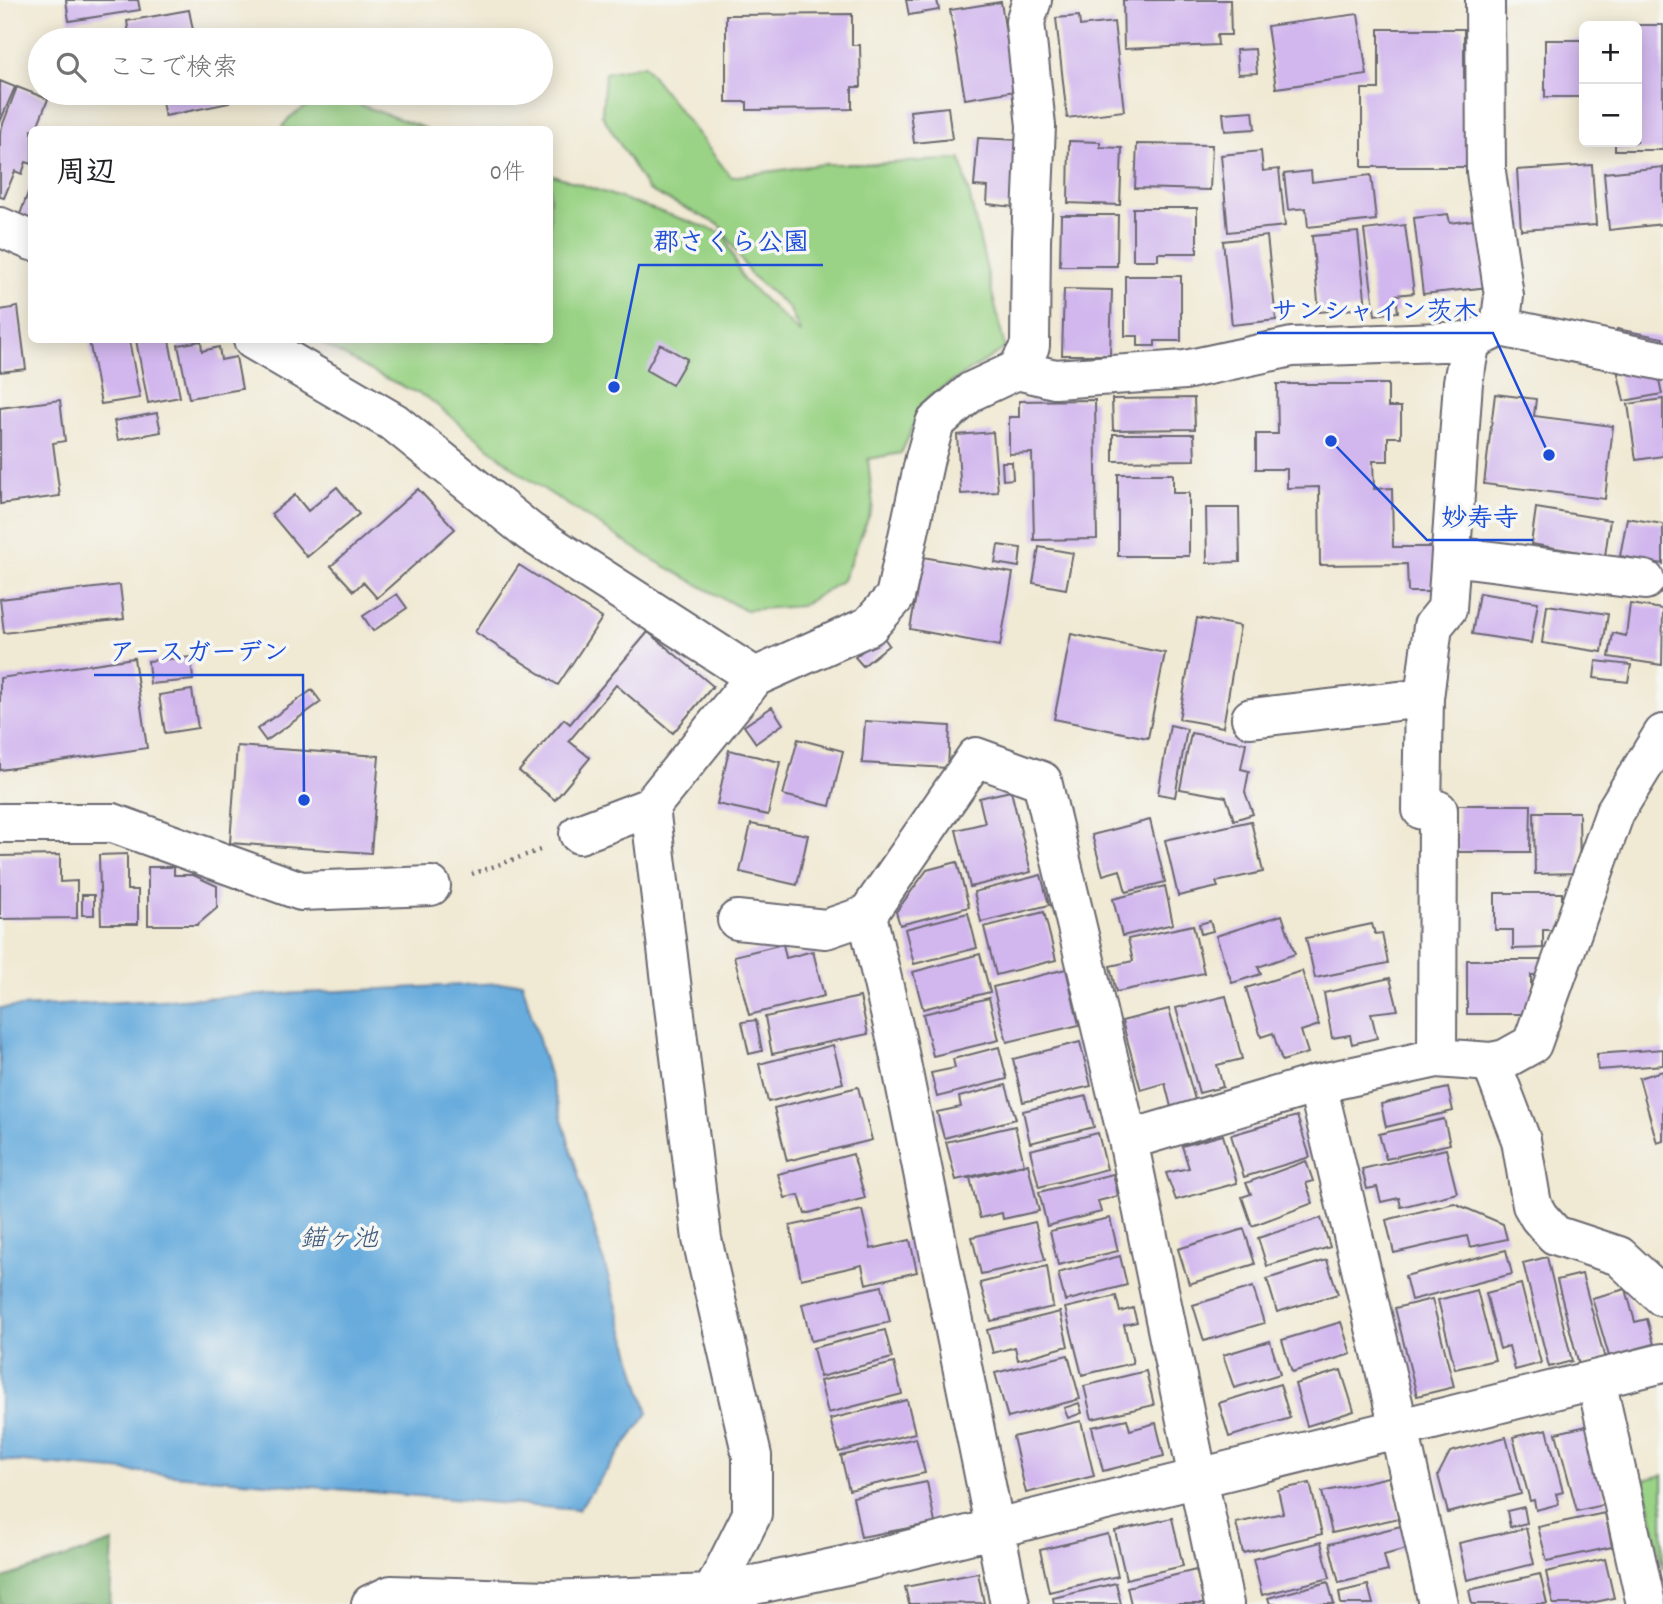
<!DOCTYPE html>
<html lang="ja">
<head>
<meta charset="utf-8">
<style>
	body { margin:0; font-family:Dekko,"Klee One",sans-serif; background:#f6f6f6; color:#202124 }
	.controls { position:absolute; right:21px; top:21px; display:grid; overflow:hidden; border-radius:10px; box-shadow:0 4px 18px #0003 }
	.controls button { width:63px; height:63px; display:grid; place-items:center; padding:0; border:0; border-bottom:2px solid #e0e0e0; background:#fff; color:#202124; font:35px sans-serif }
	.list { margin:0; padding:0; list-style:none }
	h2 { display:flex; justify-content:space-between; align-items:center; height:91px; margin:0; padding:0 28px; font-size:30px }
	h2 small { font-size:23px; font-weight:400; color:#757577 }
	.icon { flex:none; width:38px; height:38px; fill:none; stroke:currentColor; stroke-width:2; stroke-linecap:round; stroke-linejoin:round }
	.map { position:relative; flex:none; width:1663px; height:1604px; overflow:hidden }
	.search { position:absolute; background:#fff; box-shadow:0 4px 18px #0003; left:28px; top:28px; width:525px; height:77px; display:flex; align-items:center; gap:18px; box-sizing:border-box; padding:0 24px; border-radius:38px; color:#757577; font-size:26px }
	.panel { position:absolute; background:#fff; box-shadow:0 4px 18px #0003; left:28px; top:126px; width:525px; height:217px; border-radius:10px }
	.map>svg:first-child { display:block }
</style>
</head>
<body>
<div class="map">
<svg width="1663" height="1604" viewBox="0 0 1663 1604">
	<rect width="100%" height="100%" fill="#f6f6f2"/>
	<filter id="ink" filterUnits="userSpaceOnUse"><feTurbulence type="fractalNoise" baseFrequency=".0143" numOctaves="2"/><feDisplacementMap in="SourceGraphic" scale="14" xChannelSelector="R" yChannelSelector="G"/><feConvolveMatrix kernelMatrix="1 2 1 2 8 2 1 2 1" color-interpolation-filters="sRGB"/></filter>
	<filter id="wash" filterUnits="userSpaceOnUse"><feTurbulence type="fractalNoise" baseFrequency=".00686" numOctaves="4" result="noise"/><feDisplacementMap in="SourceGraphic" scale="28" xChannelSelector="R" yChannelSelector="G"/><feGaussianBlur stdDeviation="1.57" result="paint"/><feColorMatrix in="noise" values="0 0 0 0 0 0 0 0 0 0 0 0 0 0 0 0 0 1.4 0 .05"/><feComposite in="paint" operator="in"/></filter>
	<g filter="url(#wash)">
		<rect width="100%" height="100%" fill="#f0e9d3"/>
		<path fill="#9ad385" stroke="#5e7a60" stroke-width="2" d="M644,65l87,112 93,-13h49l88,-5 44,189 -78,50 -26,55 -33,6 5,47 -30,74 -42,26 -57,4 -89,-49 -130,-84 -97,-79 -49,-23 -63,-35h234v-166l173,59 20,47 58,54 -12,-26 -39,-34 -30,-49 -72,-35 -46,-75 3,-42z
			M327,93l100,36h-146l8,-11z
			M1663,1475v95l-19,-90z"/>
		<path fill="#7bb572" stroke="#4e6c56" stroke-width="2" d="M113,1542l-3,62h-110v-25z"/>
		<path fill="#68acdd" stroke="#45678c" stroke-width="2" d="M522,982l126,431 -70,97 -578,-50v-452z"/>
		<g id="blocks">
			<path fill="#d2b7ee" d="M66,0h72l2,10 -71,11z
				M906,0h31l2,10 -30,5z
				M1123,0h107l1,35h-14l1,10 -94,4z
				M1001,2l14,89 -50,8 -15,-89z
				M189,10l6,30h-65l-3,-19z
				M852,14v31h8l1,42h-9v22l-105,1v-8h-21v-87z
				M1358,14l9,61 -91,13 -9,-62z
				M1079,16l1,10 34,-4 10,89 -57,7 -11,-100z
				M1637,25h26v125h-48v-8h22z
				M1379,29h85v49h12v89h-114v-78h17z
				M1545,40h39v57h-39z
				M1255,49l2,24 -19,1 -2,-24z
				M0,81l15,6 -15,35z
				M17,87l31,12 -11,28 6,3h-11v34l-6,-2 -4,12 -7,-3 -11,27 -4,-1v-65z
				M160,93h67l2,10 -64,13z
				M948,107l4,32 -38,4 -4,-32z
				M1253,111l2,18 -30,2 -2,-18z
				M978,138l41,2 -5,67 -27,-3 1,-17 -14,-1z
				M1069,141l31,1v5l22,1 -2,57 -52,-2z
				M1137,144l75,1 -2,45 -75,-2z
				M1261,151l2,20 16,-2 6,57 -57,6 -7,-77z
				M1592,165l4,60 -75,5 -4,-60z
				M1663,167v57l-54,6 -5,-57z
				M1311,171l1,11 59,-7 5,45 -68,7 -2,-19 -18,2 -4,-36z
				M31,185h1v36l-13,-4z
				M1133,208h64v45h-39v7h-25z
				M1448,214l2,9 31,-4 8,68 -66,7 -9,-76z
				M1061,215h57l-1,51h-57z
				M1405,225l9,68 -18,2 2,17 -23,3 -11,-85z
				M1358,232l8,76 -47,4 -7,-76z
				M1267,236l9,84 -44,5 -9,-84z
				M1125,276h56v65h-26v5h-17v-10h-13z
				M1064,289l48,1 -2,65h-48z
				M18,307l8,62 -26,3v-62z
				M1617,329l46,9v16l-50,-10z
				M89,340h40l11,58 -39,6z
				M136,340h33l11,57 -32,6z
				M201,341l1,10 17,-4 2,13 15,-3 6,32 -53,9 -11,-53z
				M660,344l27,15 -15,26 -26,-15z
				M1617,369l41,6 4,19 -38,7z
				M1277,384h111v23h13v30h-13v24h-15l1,28 18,-1 1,59h40l1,45h-26l-1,-28 -87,1 -1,-78 -32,1v-19h-31v-35h22z
				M1495,394l41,5 -2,17 79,10 -8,73 -121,-15z
				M1194,398l1,31 -82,1 -1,-31z
				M1663,399v57l-27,4 -8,-56z
				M60,400l5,41 -12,2 7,53 -60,8v-96z
				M1095,400l2,139 -63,1 -2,-87 -23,1v-37h10v-16z
				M157,413l4,19 -43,8 -4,-19z
				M993,432l5,60 -37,2 -4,-59z
				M1113,434h81l1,26 -82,1z
				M1002,462h10l1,17 -10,1z
				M1118,474h55v19h16v63h-71z
				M337,487l22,27 -52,43 -36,-43 24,-19 13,16z
				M418,489l37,40 -78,69 -14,-16 -9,9 -23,-25z
				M1206,508h33l1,54 -33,1z
				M1536,508l74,12 -5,36 -74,-12z
				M1627,518l36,6v40l-43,-8z
				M998,545l23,3 -2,19 -24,-4z
				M1039,547l34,6 -7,36 -33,-6z
				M923,557l90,16 -13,73 -90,-17z
				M519,565l83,53 -44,67 -83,-53z
				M120,585l4,34 -120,14 -4,-34z
				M1479,593l59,9 -7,41 -59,-9z
				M397,594l10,14 -34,23 -10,-15z
				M1630,604l33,5 -1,56 -53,-8 4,-24 13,3z
				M1547,605l61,9 -6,38 -60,-9z
				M1197,618l43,8 -17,101 -44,-8z
				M648,632l65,54 -40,47 -57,-48 -47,56 21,17 -35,42 -36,-29 45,-52 6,5z
				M1071,634l94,19 -17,85 -94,-19z
				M882,635l7,10 -26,21 -8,-9z
				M191,657l2,23 -43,4 -2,-23z
				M134,658l13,90 -147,22v-92z
				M1596,661l35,4 -3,17 -34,-4z
				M192,690l6,38 -33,5 -6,-38z
				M312,690l9,12 -55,39 -9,-12z
				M772,707l11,17 -27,19 -12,-17z
				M865,721l85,5 -2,42 -86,-5z
				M1170,725l17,4 -12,68 -17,-3z
				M1191,733l55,10 -5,26 8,2 -4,21 8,22 -19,6 -8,-23 -46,-8z
				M798,739l45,12 -13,55 -47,-11z
				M237,746l142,10 -8,97 -141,-10z
				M729,750l51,12 -12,53 -51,-11z
				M1011,791l20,81 -61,15 -14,-57 29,-7 -6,-25z
				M1458,805h73l-1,47h-72z
				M1534,812h45l1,61 -45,1z
				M1150,820l15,62 -39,10 -6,-22 -17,5 -11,-40z
				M1251,821l12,51 -47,10 2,5 -40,9 -13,-56z
				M751,824l57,11 -11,50 -57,-13z
				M127,854v36h11v34h-37l-2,-69z
				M60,855v27l17,-1v37l-77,1v-63z
				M957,862l12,45 -69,18 -4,-13 31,-42z
				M148,867h26v8h19l24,11v22l-20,17h-49z
				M1041,875l8,30 -68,17 -7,-30z
				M1165,886l8,38 -51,12 -9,-37z
				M1495,893h67v37h-19v18l-30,1v-19h-18z
				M82,895h12v20h-12z
				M1044,912l12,48 -60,15 -12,-48z
				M968,913l9,35 -63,16 -9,-35z
				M1282,915l13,39 -37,13 3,7 -29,9 -16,-47z
				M1210,921l3,10 -12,3 -2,-10z
				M1372,924l3,10 7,-1 6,30 -73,15 -9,-40z
				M1193,925l11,48 -88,19 -6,-26 23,-5 -5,-22z
				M783,944l3,14 27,-7 11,45 -75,19 -15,-59z
				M980,954l10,38 -67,17 -10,-37z
				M1467,960h78v15h-14v39h-64z
				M1066,969l13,56 -72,17 -14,-55z
				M1302,971l17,54 -18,6 7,22 -26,8 -9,-28 -12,4 -15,-49z
				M1390,978l8,32 -27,3 6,25 -25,6 -2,-9 -18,3 -8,-45z
				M1226,996l16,63 -25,6 6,22 -24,6 -23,-85z
				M860,997l8,37 -96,20 -7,-37z
				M989,998l10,42 -66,16 -10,-42z
				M1169,1009l26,91 -24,7 -6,-24 -24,7 -19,-69z
				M756,1020l6,31 -13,3 -7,-32z
				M1080,1042l11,44 -68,16 -10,-43z
				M833,1045l10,38 -75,19 -9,-38z
				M999,1047l8,32 -70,18 -6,-24 24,-5 -2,-9z
				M1663,1049v16l-65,5 -1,-16z
				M1663,1071v70l-6,2 -18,-65z
				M1006,1085l10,34 -72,19 -7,-26 24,-5 -2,-10z
				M858,1087l14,53 -85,21 -13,-53z
				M1448,1088l5,23 -67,16 -5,-23z
				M1086,1096l8,31 -64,16 -7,-32z
				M1297,1116l13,41 -66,20 -13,-42z
				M1444,1119l6,25 -64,15 -7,-25z
				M1015,1126l9,38 -68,16 -10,-38z
				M1098,1133l9,36 -68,18 -9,-37z
				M1223,1135l14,48 -61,17 -10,-27 23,-5 -7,-22z
				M1446,1149l11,44 -56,14 -2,-9 -18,4 -4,-15 -10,2 -5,-20z
				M853,1154l12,44 -60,16 -6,-19 -14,3 -7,-24z
				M1306,1161l7,20 -7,2 7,20 -61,23 -10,-29 9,-3 -5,-11z
				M1028,1164l11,47 -36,8 -1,-6 -22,5 -10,-40z
				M1113,1174l5,22 -20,5 3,11 -54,14 -8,-34z
				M1454,1203l49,21 4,15 -37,8 -3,-11 -73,17 -8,-33z
				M862,1210l9,39 39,-9 7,32 -51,12 -4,-19 -61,14 -11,-53z
				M1110,1218l8,33 -60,14 -8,-34z
				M1321,1218l9,29 -63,19 -9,-28z
				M1035,1222l10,38 -64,14 -9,-37z
				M1244,1229l11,35 -66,20 -11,-35z
				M1506,1250l6,24 -101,26 -6,-24z
				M1120,1256l7,29 -62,16 -7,-28z
				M1547,1257l25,104 -23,6 -26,-104z
				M1327,1260l11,34 -61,18 -10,-33z
				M1047,1266l6,41 -62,14 -11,-38z
				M1582,1274l23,85 -26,6 -22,-85z
				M1521,1284l20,79 -26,7 -6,-24 -9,3 -14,-56z
				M882,1286l8,36 -79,19 -9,-37z
				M1253,1287l11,36 -60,18 -11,-36z
				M1626,1289l9,33 12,-3 7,25 -45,12 -17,-58z
				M1477,1290l18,70 -40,9 -17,-69z
				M1116,1296l4,16 13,-4 4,14 -13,3 9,38 -51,12 -17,-67z
				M1432,1299l22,88 -37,9 -22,-88z
				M1060,1312l8,34 -50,14 -3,-13 -22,6 -6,-23z
				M1341,1322l10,32 -59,18 -10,-32z
				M885,1330l7,28 -72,19 -7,-29z
				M1270,1341l10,33 -46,14 -11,-33z
				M1068,1355l12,44 -72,19 -13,-45z
				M894,1363l8,31 -74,19 -8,-32z
				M1341,1370l13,41 -47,15 -12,-42z
				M1146,1371l8,34 -62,14 -8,-33z
				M1280,1384l10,34 -61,19 -10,-34z
				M907,1400l8,33 -76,19 -9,-33z
				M1079,1403l3,10 -14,5 -4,-10z
				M1127,1419l3,11 26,-7 8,33 -61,15 -11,-44z
				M1081,1421l13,55 -68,17 -13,-56z
				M1587,1426l20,78 -30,7 -21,-78z
				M1547,1429l16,63 -7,2 3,10 -23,6 -2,-10 -4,1 -17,-64z
				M1506,1437l15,57 -73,19 -10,-38 12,-23z
				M916,1438l9,35 -76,17 -8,-34z
				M1389,1477l10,41 -67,15 -10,-41z
				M927,1482l8,41 -74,14 -8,-40z
				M1310,1483l12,51 -79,19 -7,-30 47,-10 -5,-23z
				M1524,1507l3,16 -17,4 -3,-16z
				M1605,1513l7,34 -65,14 -9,-34z
				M1172,1518l11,48 -57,13 -11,-48z
				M1405,1525l5,23 -26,7 4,16 -49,12 -10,-39z
				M1526,1528l8,36 -67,16 -8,-37z
				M1108,1534l10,42 -69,16 -9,-42z
				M1321,1542l9,36 -68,17 -9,-36z
				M1605,1559l9,39 -28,6h-33l-7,-32z
				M1196,1570l9,34h-74l-4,-17z
				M978,1573l6,30 -75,1 -4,-17z
				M1540,1574l7,30h-75l-3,-14z
				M1328,1582l6,22h-64l-2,-6z
				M1116,1583l5,21h-67l-1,-6z
				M1368,1585l5,19h-32l-2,-12z"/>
		</g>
	</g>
	<g filter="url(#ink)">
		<use href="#blocks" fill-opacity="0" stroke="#6a6870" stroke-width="2"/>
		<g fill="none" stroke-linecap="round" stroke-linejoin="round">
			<g stroke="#6a6870" stroke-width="42">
				<path id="minor" d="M0,227l32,14
					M1500,327l163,34
					M253,340l142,83 135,109 225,145
					M1017,370l38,9 130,-9 107,-23 179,-6
					M1451,556l194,24
					M1251,718l173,-20
					M650,807l52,432 50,217v58l-40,80
					M0,823h113l188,68 130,-5
					M579,834l71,-27 105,-130 114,-51 26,-29 30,-139 10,-35 37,-32 45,-21 13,-24 1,-106 5,-114 -11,-104 7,-22
					M737,920l89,9 41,-14
					M1437,1058l1,-248h-16l2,-112 9,-72 14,-17 16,-227 8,-41 29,-14 4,-31 -18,-124 -1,-172
					M1491,1062l30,78 11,65 7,12 16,18 64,21 44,41
					M1317,1084l120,-26 54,4 14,-3 27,-15 83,-232 48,-78
					M1128,1140l189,-56 82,344 39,176
					M1596,1380l50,224
					M371,1604l20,-9 158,5 163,-6 135,-29 816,-202
					M1010,1604l-114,-566 -29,-123 109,-158 66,24 86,359 96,464"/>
			</g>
			<path stroke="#6a6870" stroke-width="4.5" stroke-dasharray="2 5" stroke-linecap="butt" d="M472,874l68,-24"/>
			<use href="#minor" stroke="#fff" stroke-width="38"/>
		</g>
	</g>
	<g text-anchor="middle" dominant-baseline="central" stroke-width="7" stroke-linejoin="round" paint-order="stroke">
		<g font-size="26" font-style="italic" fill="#3e597c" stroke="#f6f6f2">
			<text x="339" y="1240">錨ヶ池</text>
		</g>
	</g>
	<path fill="none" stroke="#1d4ed8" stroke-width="2.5" d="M614 387L639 265H823M1549 455L1493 333H1257M1331 441L1427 540H1533M304 800L303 675H94"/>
	<g fill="#1d4ed8" stroke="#f6f6f2" stroke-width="2.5">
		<circle cx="614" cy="387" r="7"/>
		<circle cx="1549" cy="455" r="7"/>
		<circle cx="1331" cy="441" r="7"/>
		<circle cx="304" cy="800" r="7"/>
	</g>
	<g font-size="26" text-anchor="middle" font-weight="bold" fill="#1d4ed8" stroke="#f6f6f2" stroke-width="7" stroke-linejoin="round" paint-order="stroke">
		<text x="731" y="250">郡さくら公園</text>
		<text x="1375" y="319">サンシャイン茨木</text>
		<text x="1480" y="526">妙寿寺</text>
		<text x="199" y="660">アースガーデン</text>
	</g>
</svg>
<div class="controls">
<button>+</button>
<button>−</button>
</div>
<div class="search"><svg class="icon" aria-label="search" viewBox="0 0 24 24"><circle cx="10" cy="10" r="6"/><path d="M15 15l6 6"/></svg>ここで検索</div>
<section class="panel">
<h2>周辺<small>0件</small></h2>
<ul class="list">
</ul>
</section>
</div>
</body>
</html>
